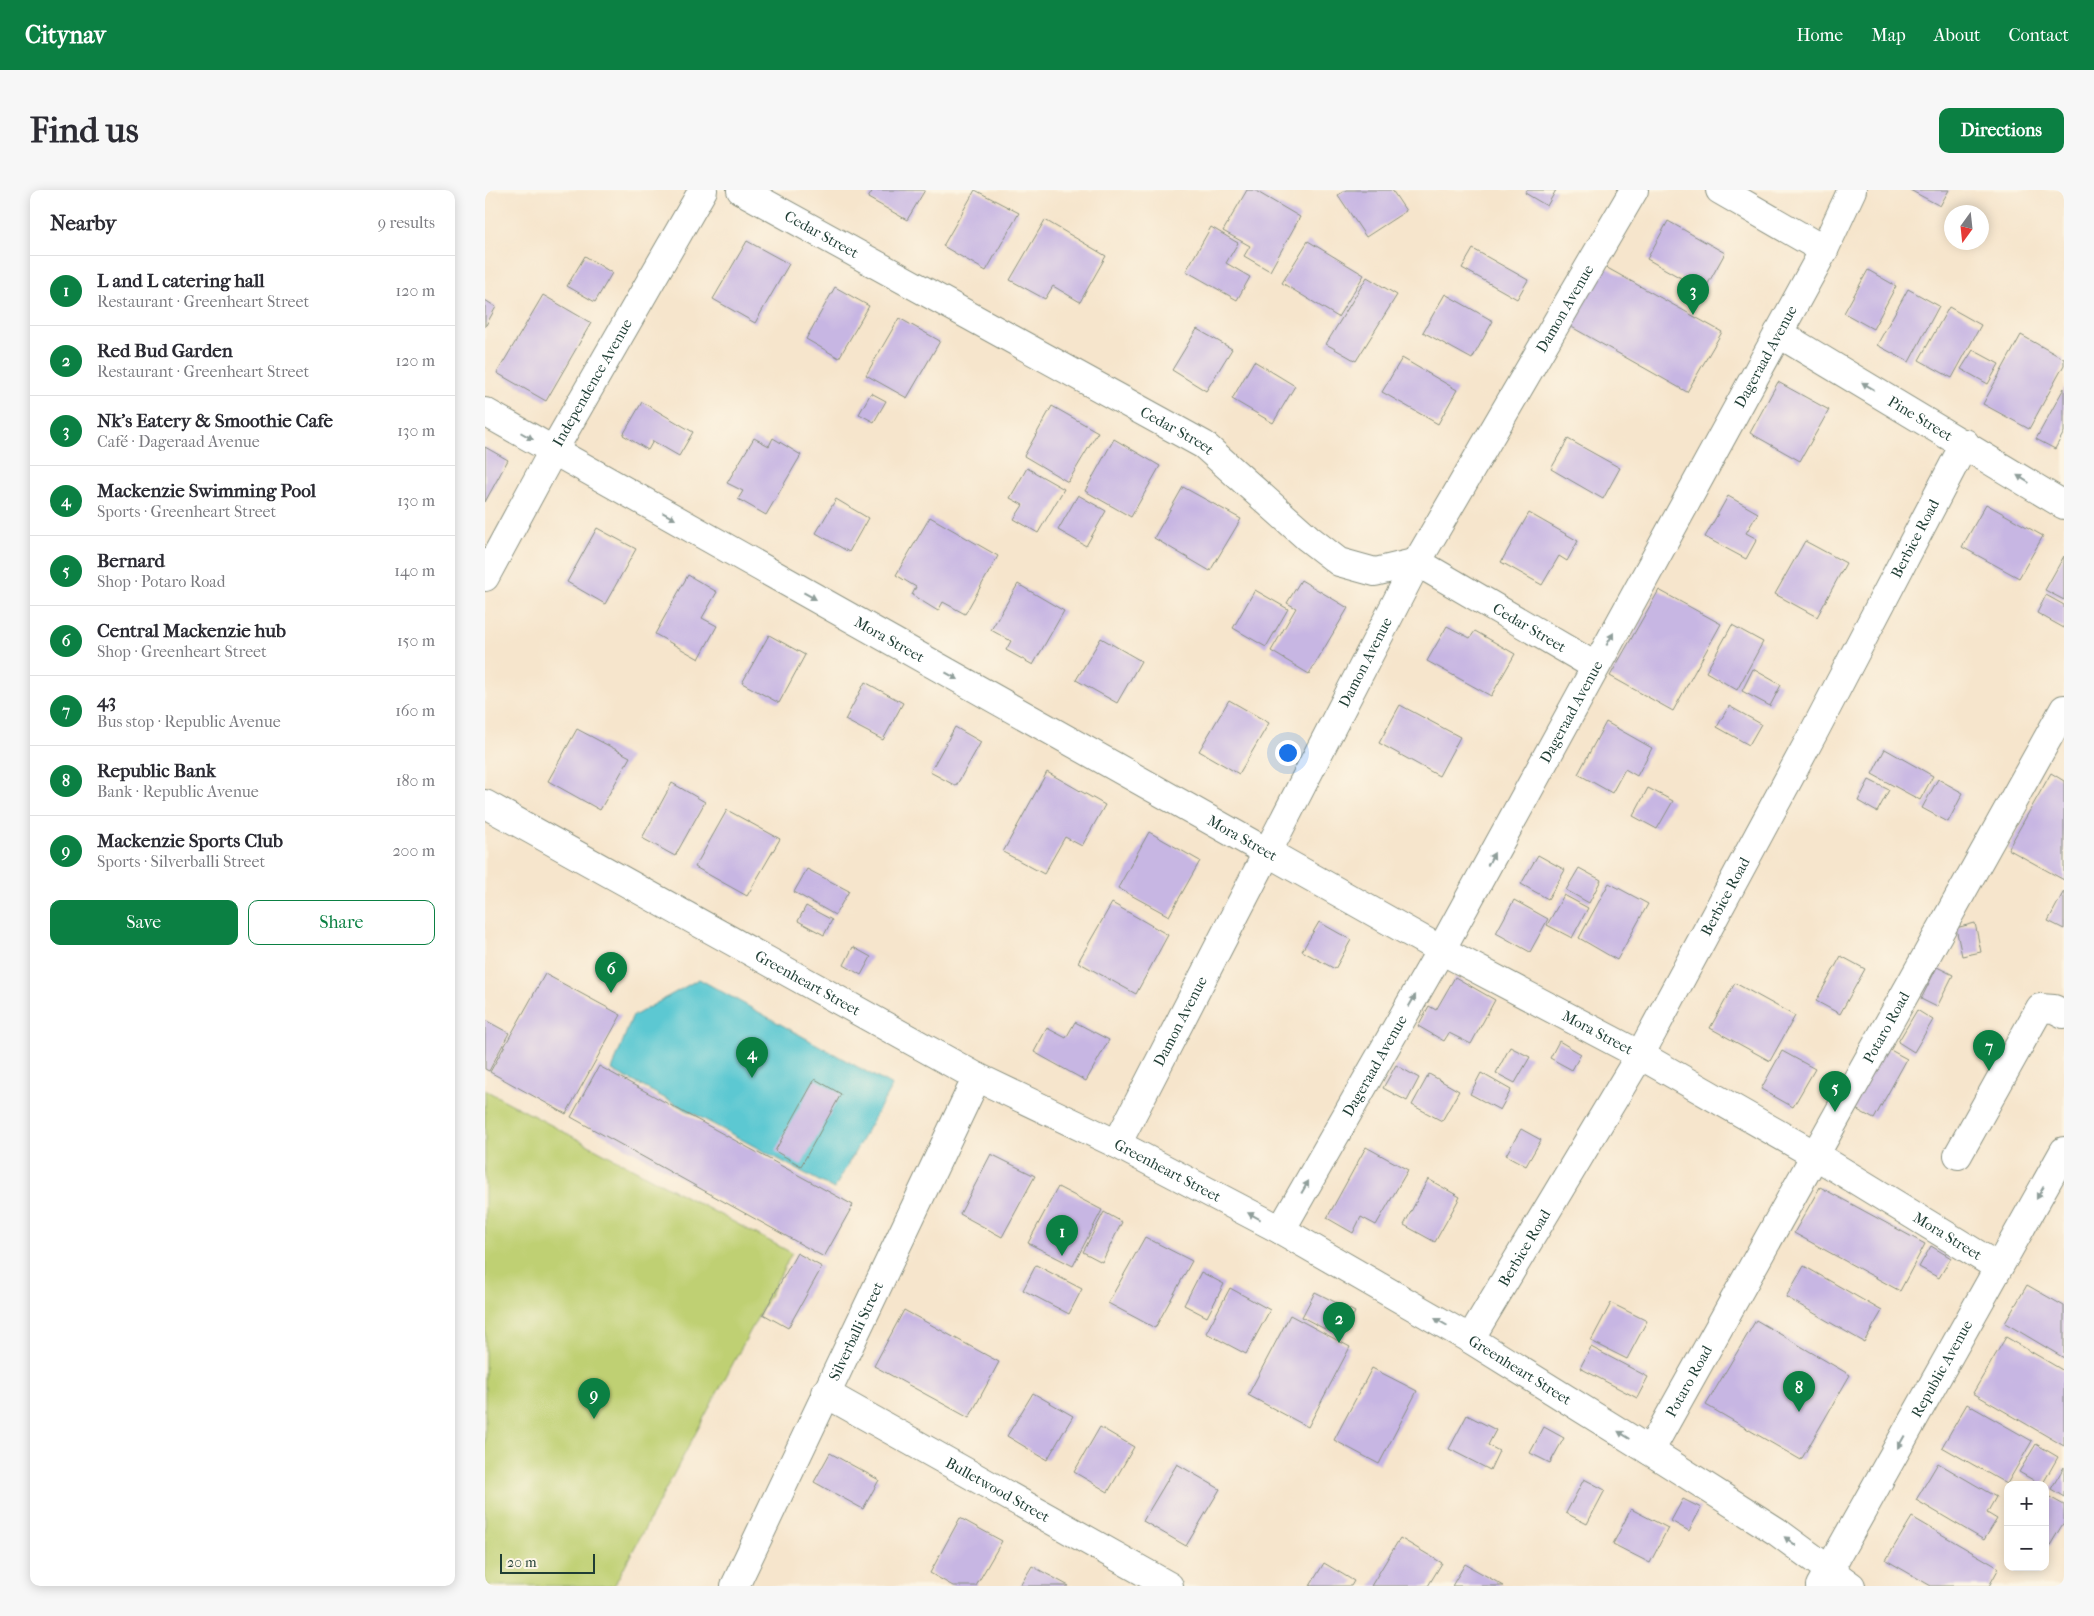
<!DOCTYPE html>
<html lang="en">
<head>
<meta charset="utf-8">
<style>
	body { margin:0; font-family:"IM FELL French Canon",serif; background:#f7f7f7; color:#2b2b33 }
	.controls { position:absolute; right:15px; bottom:15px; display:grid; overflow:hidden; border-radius:10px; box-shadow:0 2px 12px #0003 }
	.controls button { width:45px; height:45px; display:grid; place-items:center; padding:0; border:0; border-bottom:1px solid #e1e1e2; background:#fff; color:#2b2b33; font:25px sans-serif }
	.compass { position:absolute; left:1459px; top:15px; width:45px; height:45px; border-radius:50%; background:#fff; box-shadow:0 2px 12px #0003; rotate:195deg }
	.scale { position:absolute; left:15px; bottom:12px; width:95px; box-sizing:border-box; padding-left:5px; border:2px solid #1f3d34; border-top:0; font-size:14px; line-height:18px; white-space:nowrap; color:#1f3d34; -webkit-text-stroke:4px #fcf5e5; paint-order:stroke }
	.you { position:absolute; left:802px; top:562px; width:18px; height:18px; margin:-12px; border:4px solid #fff; border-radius:50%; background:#1a73e8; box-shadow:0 0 0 8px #1a73e833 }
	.badge { display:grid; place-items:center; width:32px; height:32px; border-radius:50%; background:#0b8043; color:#fff; font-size:16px; font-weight:700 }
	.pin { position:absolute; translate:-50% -41px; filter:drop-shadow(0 1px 2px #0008) }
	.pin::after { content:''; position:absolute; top:26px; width:18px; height:15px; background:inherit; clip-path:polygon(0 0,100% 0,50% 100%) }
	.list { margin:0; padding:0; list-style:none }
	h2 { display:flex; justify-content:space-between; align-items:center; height:65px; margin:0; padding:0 20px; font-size:21px }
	h2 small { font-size:16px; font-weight:400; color:#7c7c81 }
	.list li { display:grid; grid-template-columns:32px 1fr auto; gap:15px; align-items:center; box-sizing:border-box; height:70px; padding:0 20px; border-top:1px solid #e1e1e2 }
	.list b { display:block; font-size:19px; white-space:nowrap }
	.list p { margin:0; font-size:16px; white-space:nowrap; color:#7c7c81 }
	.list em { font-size:16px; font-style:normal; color:#7c7c81 }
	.actions { display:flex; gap:10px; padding:15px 20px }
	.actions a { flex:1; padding:11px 0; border:1px solid #0b8043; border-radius:10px; text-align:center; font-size:18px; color:#0b8043 }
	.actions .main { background:#0b8043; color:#fff }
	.map { position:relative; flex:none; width:1579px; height:1396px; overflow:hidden; border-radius:10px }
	header { display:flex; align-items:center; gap:30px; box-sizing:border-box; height:70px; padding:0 25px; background:#0b8043; color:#fff }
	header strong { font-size:24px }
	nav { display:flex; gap:28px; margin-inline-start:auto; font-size:18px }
	.intro { display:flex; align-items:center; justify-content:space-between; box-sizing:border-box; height:120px; padding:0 30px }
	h1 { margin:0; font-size:35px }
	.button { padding:12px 22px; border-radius:10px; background:#0b8043; color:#fff; font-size:18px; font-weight:700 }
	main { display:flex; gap:30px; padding:0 30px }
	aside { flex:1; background:#fff; border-radius:10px; box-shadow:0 2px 12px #0003 }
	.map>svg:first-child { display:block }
</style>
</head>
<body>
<header>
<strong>Citynav</strong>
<nav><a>Home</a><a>Map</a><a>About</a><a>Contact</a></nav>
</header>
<div class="intro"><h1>Find us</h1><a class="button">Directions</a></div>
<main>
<aside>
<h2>Nearby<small>9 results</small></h2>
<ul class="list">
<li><span class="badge">1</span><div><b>L and L catering hall</b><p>Restaurant · Greenheart Street</p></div><em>120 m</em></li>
<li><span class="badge">2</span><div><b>Red Bud Garden</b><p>Restaurant · Greenheart Street</p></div><em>120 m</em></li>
<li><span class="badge">3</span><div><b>Nk's Eatery &amp; Smoothie Cafe</b><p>Café · Dageraad Avenue</p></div><em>130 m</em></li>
<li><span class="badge">4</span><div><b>Mackenzie Swimming Pool</b><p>Sports · Greenheart Street</p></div><em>130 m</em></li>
<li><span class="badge">5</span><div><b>Bernard</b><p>Shop · Potaro Road</p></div><em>140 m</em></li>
<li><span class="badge">6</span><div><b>Central Mackenzie hub</b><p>Shop · Greenheart Street</p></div><em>150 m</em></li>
<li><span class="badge">7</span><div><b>43</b><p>Bus stop · Republic Avenue</p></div><em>160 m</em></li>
<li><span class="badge">8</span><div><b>Republic Bank</b><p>Bank · Republic Avenue</p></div><em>180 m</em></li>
<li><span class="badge">9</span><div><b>Mackenzie Sports Club</b><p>Sports · Silverballi Street</p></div><em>200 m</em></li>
</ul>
<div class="actions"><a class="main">Save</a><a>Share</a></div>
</aside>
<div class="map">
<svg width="1579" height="1396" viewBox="0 0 1579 1396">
	<rect width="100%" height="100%" fill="#fcf5e5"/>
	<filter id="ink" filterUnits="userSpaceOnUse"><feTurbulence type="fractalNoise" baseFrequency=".02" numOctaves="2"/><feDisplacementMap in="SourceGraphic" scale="10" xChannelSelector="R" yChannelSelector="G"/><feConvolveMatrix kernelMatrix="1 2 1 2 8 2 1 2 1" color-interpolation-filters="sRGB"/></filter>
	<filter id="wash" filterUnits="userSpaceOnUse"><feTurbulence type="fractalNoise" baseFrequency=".0096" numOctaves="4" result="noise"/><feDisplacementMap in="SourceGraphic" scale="20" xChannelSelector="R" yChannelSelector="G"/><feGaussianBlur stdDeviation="1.12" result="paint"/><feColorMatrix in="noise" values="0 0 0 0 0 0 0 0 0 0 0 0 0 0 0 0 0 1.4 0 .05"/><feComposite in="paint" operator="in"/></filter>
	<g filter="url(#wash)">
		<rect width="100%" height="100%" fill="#f6e5cc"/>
		<path fill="#bfd073" stroke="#6f8654" d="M0,900l307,163 -178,333h-129z"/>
		<path fill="#5cc8d2" stroke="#3e8283" d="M214,789l193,107 -58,103 -222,-119 20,-53z"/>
		<g id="blocks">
			<path fill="#c7b6e3" d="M388,0h52l-18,30 -39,-22z
				M490,0l44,23 -33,58 -43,-25z
				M762,0h7l46,27 -30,54 -26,-15 6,-10 -27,-15z
				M861,0h46l14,21 -40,26 -28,-42z
				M1042,0h29l-9,16 -22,-13z
				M1425,0h39l-9,16z
				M560,30l61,36 -26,46 -27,-16 -8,13 -35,-19z
				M1183,31l57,32 -21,38 -57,-32z
				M726,37l27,16 -12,20 24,14 -13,23 -51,-29z
				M262,51l42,23 -34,59 -42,-24z
				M823,51l56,34 -26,42 -56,-34z
				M988,59l55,31 -11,19 -55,-31z
				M100,66l27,17 -17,29 -28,-16z
				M1117,75l120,67 -35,60 -119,-67z
				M1383,80l28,16 -23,43 -29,-16z
				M882,87l30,18 -41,66 -30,-17z
				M350,97l34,19 -30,52 -33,-19z
				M1423,99l31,17 -30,56 -32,-17z
				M960,104l48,27 -21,38 -49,-27z
				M58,105l48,28 -45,78 -49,-28z
				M0,110l11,7 -11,20z
				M1464,117l32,18 -29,53 -33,-18z
				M414,128l41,23 -33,57 -41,-23z
				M712,139l35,20 -26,42 -34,-21z
				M1536,145l43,24v6l-35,64 -46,-25z
				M1488,160l26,14 -11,20 -27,-15z
				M917,168l55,32 -19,34 -56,-32z
				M769,171l41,25 -22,37 -41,-24z
				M1293,192l51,28 -29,51 -50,-28z
				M1579,198v44l-9,17 -19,-10z
				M386,203l15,8 -12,21 -15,-8z
				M157,212l51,30 -14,24 -26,-15 -5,9 -25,-15z
				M567,216l46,26 -30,50 -44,-26z
				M269,248l15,8 4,-8 28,17 -35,60 -28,-16 5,-8 -16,-8z
				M629,249l46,27 -29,51 -46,-26z
				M1083,249l52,29 -17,31 -52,-30z
				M0,257l23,13 -23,42z
				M542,278l37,21 -26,44 -24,-14 9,-14 -13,-7z
				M698,297l58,32 -31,52 -56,-33z
				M593,305l28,16 -20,35 -28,-16z
				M1243,306l30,17 -12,20 11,6 -11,20 -41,-22z
				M351,309l32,19 -19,34 -33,-19z
				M1501,314l57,32 -24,42 -57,-31z
				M1044,323l49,28 -11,20 -8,-5 -17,29 -41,-23z
				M445,327l68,39 -33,58 -22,-12 -5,9 -26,-16 4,-8 -20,-12z
				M112,338l39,21 -31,55 -38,-22z
				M1320,351l41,22 -29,54 -42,-23z
				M1579,366v44l-19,-10z
				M203,385l29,17 -15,26 15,8 -18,33 -44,-25z
				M816,390l47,28 -39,66 -38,-23 25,-43 -9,-5z
				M533,394l46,27 -31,54 -27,-15 5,-9 -20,-11z
				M770,400l33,19 -22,38 -33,-19z
				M1174,400l62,34 -48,87 -63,-35z
				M1561,405l18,10v23l-27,-15z
				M1247,435l31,17 -26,48 -31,-18z
				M962,436l23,12 5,-7 40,23 -24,42 -64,-35z
				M284,445l36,20 -26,48 -37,-20z
				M616,448l40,23 -24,42 -41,-23z
				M1268,479l28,16 -11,21 -28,-15z
				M380,492l38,21 -20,37 -38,-20z
				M744,510l40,23 -30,51 -40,-23z
				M915,515l60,32 -21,39 -60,-33z
				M1244,516l32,18 -12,21 -32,-18z
				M1121,532l46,26 -15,28 -12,-7 -13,24 -34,-19z
				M470,537l26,15 -25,44 -26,-14z
				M92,539l53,28 -30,53 -52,-29z
				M1400,559l48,27 -13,24 -48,-26z
				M562,582l58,33 -23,41 -17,-9 -21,37 -41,-22z
				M1566,583l13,8v99l-56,-31z
				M1453,589l25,14 -15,29 -26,-14z
				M1384,590l20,10 -12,22 -19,-11z
				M187,593l33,19 -30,54 -33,-18z
				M1163,598l25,13 -16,28 -24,-13z
				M242,620l53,29 -33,57 -52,-29z
				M664,642l51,29 -31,55 -51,-28z
				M1053,665l27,15 -17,29 -27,-15z
				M1094,678l22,12 -12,23 -23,-13z
				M322,679l42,22 -14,24 -41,-23z
				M1124,693l39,21 -31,56 -38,-22z
				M1579,701v38l-16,-8z
				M1079,705l24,13 -16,30 -25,-13z
				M1029,710l34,19 -18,33 -34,-19z
				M627,713l56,32 -32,59 -58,-32z
				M321,716l26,14 -8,15 -26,-14z
				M834,732l32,18 -16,29 -33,-18z
				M1490,733l6,29 -19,4 -6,-28z
				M368,757l18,10 -10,18 -17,-10z
				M1356,766l24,13 -25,45 -24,-13z
				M1452,777l16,8 -16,32 -16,-8z
				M60,784l76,41 -55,99 -76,-42z
				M970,787l40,23 -24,44 -22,-11 -5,8 -26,-15 11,-20 7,4z
				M1250,793l60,33 -25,45 -60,-33z
				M1432,820l16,10 -19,32 -16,-10z
				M0,830l24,13 -20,38 -4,-2z
				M590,832l34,18 -23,41 -52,-29 13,-24 19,10z
				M1074,851l22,13 -9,16 -22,-12z
				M1398,856l24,13 -33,60 -24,-13z
				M1025,857l20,10 -15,26 -19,-10z
				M1297,861l33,18 -22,38 -32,-18z
				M911,875l23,13 -12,23 -24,-13z
				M114,876l254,139 -29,52 -253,-140z
				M996,883l30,17 -11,20 -30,-16z
				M944,884l30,17 -17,30 -30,-16z
				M330,889l26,15 -40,72 -26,-15z
				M1036,939l20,11 -15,26 -20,-11z
				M881,957l42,23 -32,55 -15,-8 -8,16 -26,-15z
				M506,964l44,22 -33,61 -42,-23z
				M943,989l32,18 -25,45 -31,-17z
				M573,997l44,23 -29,56 -45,-23z
				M1335,997l105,57 -25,47 -106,-58z
				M619,1022l18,10 -20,40 -19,-10z
				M660,1047l47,24 -37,67 -47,-25z
				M1446,1056l20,12 -12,20 -20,-11z
				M312,1063l25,14 -34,61 -25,-14z
				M551,1075l46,24 -13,25 -46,-24z
				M1319,1076l78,45 -18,31 -78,-45z
				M716,1082l23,12 -17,33 -23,-12z
				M1542,1095l37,21v52l-59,-35z
				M745,1098l40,22 -24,44 -40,-21z
				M830,1102l40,20 -13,26 -40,-21z
				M1126,1113l36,18 -20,38 -36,-18z
				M419,1120l95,52 -30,56 -95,-52z
				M805,1125l60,32 -42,80 -60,-32z
				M1271,1130l94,55 -49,85 -95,-55z
				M1521,1147l58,34v75l-91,-53z
				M1106,1157l57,30 -11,21 -57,-30z
				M887,1178l45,23 -38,73 -45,-24z
				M548,1203l40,23 -26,44 -40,-24z
				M1482,1214l65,37 -25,43 -65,-37z
				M982,1225l29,15 -8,15 11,6 -9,19 -41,-21z
				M615,1237l34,20 -26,45 -34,-20z
				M1059,1237l20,11 -14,25 -20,-10z
				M1551,1254l22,13 -16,28 -23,-13z
				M345,1263l49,27 -16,29 -49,-27z
				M1453,1273l58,34 -9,16 10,6 -13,21 -68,-40z
				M692,1274l43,25 -34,57 -43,-25z
				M1579,1277v30l-13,-8z
				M1099,1289l21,11 -18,34 -21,-11z
				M1561,1305l18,10v17l-15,25 -4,-2z
				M1198,1309l18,9 -12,23 -18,-10z
				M1146,1319l37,19 -18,35 -37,-19z
				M1427,1327l87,51 -10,18h-58l-45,-26z
				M475,1328l42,23 -26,45h-23l-23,-13z
				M915,1348l42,25 -14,23h-57z
				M839,1373l30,18 -3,5h-41z
				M980,1374l39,22h-52z
				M547,1376l37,20h-49z"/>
		</g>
	</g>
	<g filter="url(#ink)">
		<use href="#blocks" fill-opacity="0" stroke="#8a9180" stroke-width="1"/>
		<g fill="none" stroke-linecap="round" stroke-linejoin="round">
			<g stroke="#8a9180" stroke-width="30">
				<g id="minor">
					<path id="s1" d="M256,0l463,255 104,93 31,24 36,10 42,-10 178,104"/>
					<path d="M1235,0l104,60"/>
					<path id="s2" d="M1293,143l286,172"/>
					<path id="s3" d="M0,222l956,538 199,105 175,100 183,112"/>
					<path id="s4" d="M0,387l68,-126 150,-261"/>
					<path id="s5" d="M0,614l492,273 140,67 164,86 189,109 180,112 126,80 75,55"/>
					<path id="s6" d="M632,954l300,-582 217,-372"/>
					<path d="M1473,965l82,-147 14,1 10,5"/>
					<path id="s7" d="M796,1040l160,-280 383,-700 28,-60"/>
					<path id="s8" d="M985,1149l170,-284 175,-325 150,-287"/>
					<path id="s9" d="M340,1203l344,193"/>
					<path id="s10" d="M1165,1261l414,-742"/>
					<path id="s11" d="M250,1396l242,-509"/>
					<path id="s12" d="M1335,1396l244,-435"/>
				</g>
			</g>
			<use href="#minor" stroke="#fff" stroke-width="28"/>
		</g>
		<defs><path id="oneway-solid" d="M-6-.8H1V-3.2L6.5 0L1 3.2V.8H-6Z" transform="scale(1.25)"/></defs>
		<g fill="#8f9e9a">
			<use href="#oneway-solid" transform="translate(1383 196) rotate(-149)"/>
			<use href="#oneway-solid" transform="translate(42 246) rotate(30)"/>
			<use href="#oneway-solid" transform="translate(1538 289) rotate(-148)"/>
			<use href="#oneway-solid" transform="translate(184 326) rotate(29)"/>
			<use href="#oneway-solid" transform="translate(325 406) rotate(29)"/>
			<use href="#oneway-solid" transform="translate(1125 449) rotate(-61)"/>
			<use href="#oneway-solid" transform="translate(467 486) rotate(29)"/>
			<use href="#oneway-solid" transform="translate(1006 669) rotate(-62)"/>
			<use href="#oneway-solid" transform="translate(927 811) rotate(-60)"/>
			<use href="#oneway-solid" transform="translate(820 997) rotate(-60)"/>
			<use href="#oneway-solid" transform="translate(1555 1003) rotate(120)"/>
			<use href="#oneway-solid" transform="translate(769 1026) rotate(-152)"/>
			<use href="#oneway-solid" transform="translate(956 1132) rotate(-150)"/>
			<use href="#oneway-solid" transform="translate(1139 1245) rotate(-148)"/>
			<use href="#oneway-solid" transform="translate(1416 1252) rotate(119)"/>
			<use href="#oneway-solid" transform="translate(1305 1351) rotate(-144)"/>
		</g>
	</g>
	<g text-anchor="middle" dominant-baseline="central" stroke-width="4" stroke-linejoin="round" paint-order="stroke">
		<g font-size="15" fill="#1f3d34" stroke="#fcf5e5">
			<text stroke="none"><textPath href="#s1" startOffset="92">Cedar Street</textPath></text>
			<text stroke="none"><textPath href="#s6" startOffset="948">Damon Avenue</textPath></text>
			<text stroke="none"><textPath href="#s7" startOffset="999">Dageraad Avenue</textPath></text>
			<text stroke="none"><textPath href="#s4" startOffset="222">Independence Avenue</textPath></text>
			<text stroke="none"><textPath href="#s2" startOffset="166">Pine Street</textPath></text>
			<text stroke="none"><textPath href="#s1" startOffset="498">Cedar Street</textPath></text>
			<text stroke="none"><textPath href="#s8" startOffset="916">Berbice Road</textPath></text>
			<text stroke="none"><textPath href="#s1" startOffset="918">Cedar Street</textPath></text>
			<text stroke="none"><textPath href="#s3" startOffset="464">Mora Street</textPath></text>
			<text stroke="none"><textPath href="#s6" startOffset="542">Damon Avenue</textPath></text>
			<text stroke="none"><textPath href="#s7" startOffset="594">Dageraad Avenue</textPath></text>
			<text stroke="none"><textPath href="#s3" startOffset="869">Mora Street</textPath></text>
			<text stroke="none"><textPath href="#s8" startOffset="511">Berbice Road</textPath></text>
			<text stroke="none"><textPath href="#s5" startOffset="369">Greenheart Street</textPath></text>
			<text stroke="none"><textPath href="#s6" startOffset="138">Damon Avenue</textPath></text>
			<text stroke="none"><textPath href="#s10" startOffset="485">Potaro Road</textPath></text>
			<text stroke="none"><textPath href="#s3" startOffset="1274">Mora Street</textPath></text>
			<text stroke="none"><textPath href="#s7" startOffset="189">Dageraad Avenue</textPath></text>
			<text stroke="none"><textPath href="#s5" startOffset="775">Greenheart Street</textPath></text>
			<text stroke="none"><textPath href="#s3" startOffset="1679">Mora Street</textPath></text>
			<text stroke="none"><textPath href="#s8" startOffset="106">Berbice Road</textPath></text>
			<text stroke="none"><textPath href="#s11" startOffset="282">Silverballi Street</textPath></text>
			<text stroke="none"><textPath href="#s12" startOffset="249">Republic Avenue</textPath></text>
			<text stroke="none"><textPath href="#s5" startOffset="1180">Greenheart Street</textPath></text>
			<text stroke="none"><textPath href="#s10" startOffset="80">Potaro Road</textPath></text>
			<text stroke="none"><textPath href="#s9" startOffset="198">Bulletwood Street</textPath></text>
		</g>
	</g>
</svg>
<div class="controls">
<button>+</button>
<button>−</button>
</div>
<svg class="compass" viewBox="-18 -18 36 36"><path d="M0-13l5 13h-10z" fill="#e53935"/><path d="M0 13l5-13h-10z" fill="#7c7c81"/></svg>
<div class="scale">20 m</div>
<div class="you"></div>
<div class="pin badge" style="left:577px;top:1066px">1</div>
<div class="pin badge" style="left:854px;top:1153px">2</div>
<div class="pin badge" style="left:1208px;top:125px">3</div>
<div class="pin badge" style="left:267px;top:888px">4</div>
<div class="pin badge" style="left:1350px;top:922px">5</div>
<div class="pin badge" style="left:126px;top:803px">6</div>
<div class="pin badge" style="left:1504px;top:881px">7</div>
<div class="pin badge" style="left:1314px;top:1222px">8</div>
<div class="pin badge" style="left:109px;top:1229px">9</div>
</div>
</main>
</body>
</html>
